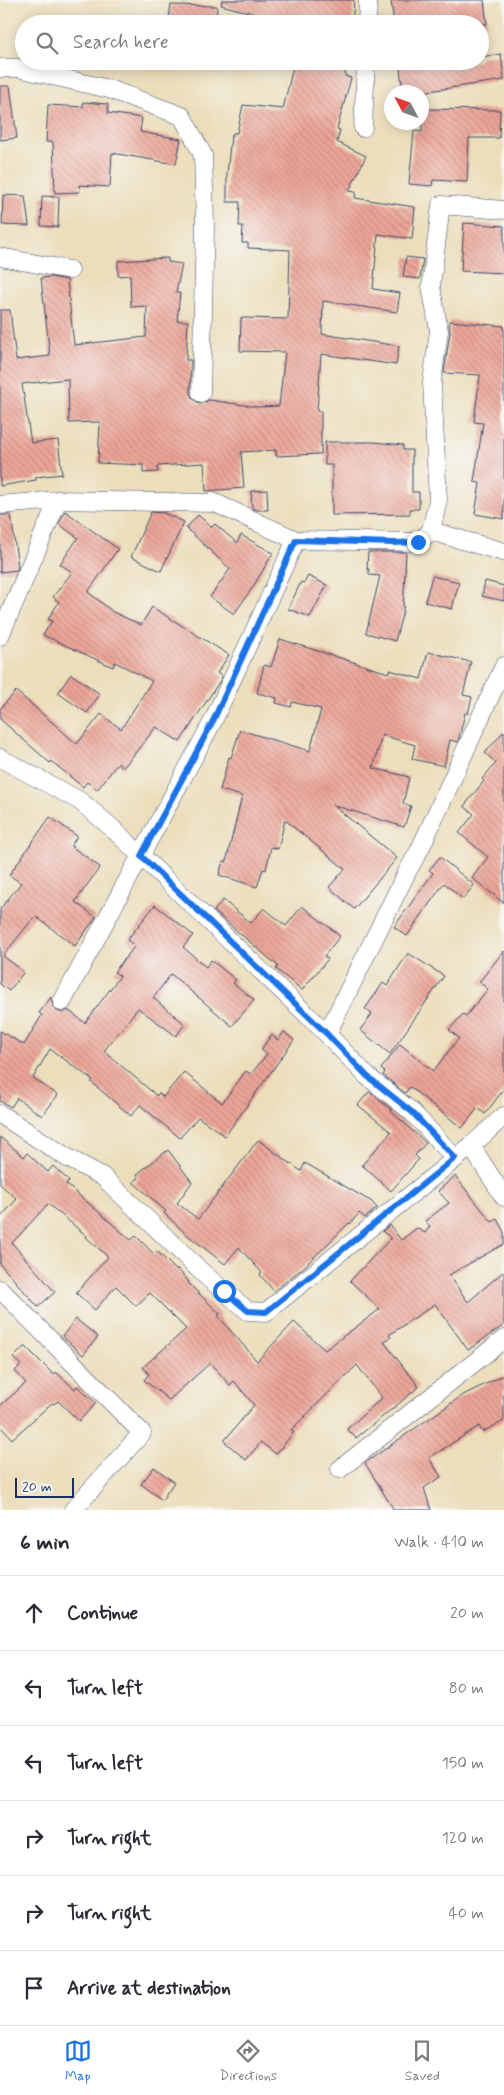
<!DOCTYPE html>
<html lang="en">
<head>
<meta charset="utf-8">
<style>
	body { margin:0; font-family:Mynerve,sans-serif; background:#f2f2f3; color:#2b2b33 }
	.compass { position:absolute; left:384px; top:85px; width:45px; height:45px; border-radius:50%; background:#fff; box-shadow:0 2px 12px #0003; rotate:311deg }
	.scale { position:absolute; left:15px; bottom:12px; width:59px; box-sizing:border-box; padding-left:5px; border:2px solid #1b2f5e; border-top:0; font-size:14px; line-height:18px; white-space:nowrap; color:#1b2f5e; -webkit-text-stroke:4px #f6f6f2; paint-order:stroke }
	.stop { position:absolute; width:15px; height:15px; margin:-11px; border:4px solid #1a73e8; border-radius:50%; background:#fff }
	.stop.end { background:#1a73e8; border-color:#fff; box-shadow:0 1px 5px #0008 }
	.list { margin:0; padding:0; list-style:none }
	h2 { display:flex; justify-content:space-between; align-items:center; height:65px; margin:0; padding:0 20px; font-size:21px }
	h2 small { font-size:16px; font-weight:400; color:#7c7c81 }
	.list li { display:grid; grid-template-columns:32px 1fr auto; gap:15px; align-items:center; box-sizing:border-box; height:75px; padding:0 20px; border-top:1px solid #e1e1e2 }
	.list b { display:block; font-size:19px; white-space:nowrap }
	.list em { font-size:16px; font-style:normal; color:#7c7c81 }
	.icon { flex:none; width:28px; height:28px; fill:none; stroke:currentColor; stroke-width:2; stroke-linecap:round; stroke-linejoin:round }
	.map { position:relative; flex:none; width:504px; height:1510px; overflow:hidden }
	.search { position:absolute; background:#fff; box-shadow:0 2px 12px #0003; left:15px; right:15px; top:15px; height:55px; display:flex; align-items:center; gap:12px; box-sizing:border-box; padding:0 18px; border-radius:28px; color:#7c7c81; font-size:19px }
	.sheet { height:515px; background:#fff }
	nav { display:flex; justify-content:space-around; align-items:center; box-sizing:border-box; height:70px; border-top:1px solid #e1e1e2; background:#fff; font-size:14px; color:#7c7c81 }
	nav a { display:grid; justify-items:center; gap:2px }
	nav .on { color:#1a73e8 }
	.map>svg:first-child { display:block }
</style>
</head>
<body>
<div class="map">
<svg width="504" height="1510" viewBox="0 0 504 1510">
	<defs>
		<pattern id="building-back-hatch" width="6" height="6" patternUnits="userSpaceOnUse" patternTransform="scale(1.25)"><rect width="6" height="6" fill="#eda597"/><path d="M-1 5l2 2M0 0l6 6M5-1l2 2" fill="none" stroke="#bf877e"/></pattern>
	</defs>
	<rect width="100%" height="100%" fill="#f6f6f2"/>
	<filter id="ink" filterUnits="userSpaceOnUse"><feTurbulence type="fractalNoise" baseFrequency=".02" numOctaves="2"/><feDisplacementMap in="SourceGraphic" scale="10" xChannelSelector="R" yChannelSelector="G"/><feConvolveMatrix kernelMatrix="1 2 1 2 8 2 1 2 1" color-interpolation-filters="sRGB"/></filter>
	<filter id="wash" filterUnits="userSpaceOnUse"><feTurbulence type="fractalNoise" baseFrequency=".0096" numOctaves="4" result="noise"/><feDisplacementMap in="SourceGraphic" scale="20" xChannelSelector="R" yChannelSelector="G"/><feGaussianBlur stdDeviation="1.12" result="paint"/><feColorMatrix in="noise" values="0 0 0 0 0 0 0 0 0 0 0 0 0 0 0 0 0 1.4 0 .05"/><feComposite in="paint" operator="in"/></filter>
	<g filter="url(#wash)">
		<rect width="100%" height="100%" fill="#ecdebb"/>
		<g id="blocks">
			<path fill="url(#building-back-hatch)" d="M222,0h132l-2,24h-86l1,-7 -46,-12z
				M391,0h93l3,24h-93z
				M171,5l46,1 -1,18h-48z
				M501,54l3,26 -82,12h-19l-4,-31h33l1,5 47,-5v-4z
				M313,61h33l-1,15 6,2 -14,51 3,1 -3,12 29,14 -17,35 7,1 -1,6 60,9 -3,32 -34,-5 -5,55 27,4 -3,19 -74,-11 -1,33 77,12 -3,19 -75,-11 -4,57h4v43l-45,2v-6l-35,2 3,36 -38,3 -2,-28 -47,3 1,6 -15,1v-8l-45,-2 2,-41 -31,1 -1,-44 -46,5 9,59 27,-3 4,34 -26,3v3l-36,6v-176h10l6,50 34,-4 -9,-78 10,-1 16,3 7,65 72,-8 1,-31 -16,1 -1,-32 -12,1v-15l50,-3v4l14,2 -6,29h4l-3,28h11l-2,39h5l-1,33 2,5 8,6 9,-4 49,7 21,-1 6,-54 -45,-1 1,-33 47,1 2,-69 -42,-2v-5h-6l1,-17h-4l1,-24h-13v-28l4,-38h2v-3h4l6,-28 40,4 11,-46 19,5z
				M0,86h10l7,52 -17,2z
				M83,102l25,2v9l34,5 -2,14 41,7 -5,25 -64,-11 -2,34 -31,-2 1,7 -25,1 -2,-51h-7l2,-37 35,2z
				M422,109l78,1 -1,28h-30l-2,44 -34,-2 -1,6 -23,-2 5,-53 8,1z
				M3,195l22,1 4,30 -27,-1z
				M42,196l17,1 -1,30 -17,-1z
				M464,223l40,3v47l-43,-2z
				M406,257l17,2 -3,20 -17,-2z
				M449,321l55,5v193l-29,-5 5,-31 -6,-1 9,-59 -9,-1 6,-47 -36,-2 6,-41z
				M325,442h49l29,3v5h9v42h7v17h-9v5l-78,1v-50h-7z
				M267,490l1,20h-12l-4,-2 -1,-17z
				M65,511l53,38 -30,43 25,20 28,13 11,-18 77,48 -12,18 5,3 -1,3 -41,63 -24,-15 -33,41 -5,-5 -21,27 -10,-8 -4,5 -32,-26 -1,2 -50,-44v-10l16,-18 61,53 24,-30 20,15 31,-48 -37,-19 -2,5 -70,-32 9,-14 -4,-2 11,-17 -6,-5 19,-25 -12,-8 18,-26 -19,-14z
				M151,512l13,1 20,9 -23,49 -30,-14z
				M0,515h11l7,52 -1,3 -17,2z
				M198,515l14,12 3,-3 22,19 4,-8 32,18 -20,34 -19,27 -24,-17 20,-28 -44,-41z
				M368,552h38l-3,59 -8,30 -29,-8 14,-57 -11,-1v-6h-2z
				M308,576l19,9 -17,32 -22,-8 13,-27 3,1z
				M432,576l27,6 -7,27 -27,-7z
				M485,581l19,5v15l-22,-5z
				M280,639l108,34 2,-3 31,9 7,-27 43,10 -8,33 9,2 -4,16h-3l-7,29 -8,-2 -6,26 -32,-7 3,-14 -33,-10 -9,33 36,9 -6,27 8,2 -7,21 -71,-22 64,53 -43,51 -25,-22 16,-18 -60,-49 -7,29 -7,-2 -5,23 -3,-1 -6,18 -38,-12 4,-14 3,1 16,-66 -22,-6 9,-33 2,1 9,-28 70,21 11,-42 -29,-7 -1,5 -15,-4 1,-5 -20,-5 7,-28 7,2z
				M71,674l29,20 -13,19 -29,-20z
				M504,731v172l-32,-25 16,-21 -29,-24 15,-19 -10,-8 20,-25 -2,-2 14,-16 -11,-10z
				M50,817l27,19 -6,10 29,21 -25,35 21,15 -21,29 -40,-30 -32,40 21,16 -15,19 -9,-7v-75l21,-26 -12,-8z
				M440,857l34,28 -11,14 -19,-16 -37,53 -13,-9 39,-54 -4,-3z
				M223,900l28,23 13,-15 22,18 16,-20 38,30 -16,20 4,3 -26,31 -26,-21 2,-3 -64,-55z
				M155,905l38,30 -10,12 23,20 5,-7 25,20 -3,3 21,17 -22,26 -61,-52 -18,24 32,26 -9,12 -38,-28 -34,43 53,45 2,-3 4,4 21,-25 38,31 24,-32 5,3 16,-20 -6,-4 10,-15 7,5 6,-8 10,8 -69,96 -27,-19 -18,21 -40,-33 -9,11 -40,-34 2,-2 -43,-31 -17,29 25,17 -16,21 -25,-18 -6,9 -11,-6v-70l24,14 18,-30 -3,-2 12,-16 2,10 4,4 6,2 5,-3 17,13 35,-47 -6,-4 21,-26 -8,-6z
				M504,951v138l-19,25 -7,-6 -16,20 -52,-41 -5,6 -22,-18 2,-3 -4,-3 19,-25 33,27 26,-33 -10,-8 14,-16 3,2 22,-27 -9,-7z
				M408,953l36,23 -54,78 -30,-24 12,-16 -7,-5 18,-26 4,3z
				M369,1092l23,18 -1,1 35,32 -11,12 4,4 -28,32 -29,-26 29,-33 -33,-27z
				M0,1137l24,20 3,-4 21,19 5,-6 16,15 -3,3 65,56 5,-4 18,18 3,-3 19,19 2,-1 11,13 -1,1 32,31 -2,2 39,45 37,-39 31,28 55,-41 -30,-28 41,-43 -9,-7 8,-6 11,15 16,-12 8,5 5,-7 -5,-5 24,-18 -11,-12 17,-15 37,46 5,-3 7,13v12l-55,31 19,27 36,-31v54l-36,25 -33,-46 -46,31 2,2 -7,5 35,45 -63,51 -9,-9 35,-31 -25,-33 -66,65 3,2 -18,22 -15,-12 -15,18 -22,-19 30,-36 -20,-24 -4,4 -20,-22 -41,37 -25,-20 5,-6 -6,-7 43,-38 -36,-36 -14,13 -20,-20 -21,24 -19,-17 32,-36 -22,-20 1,-1 -39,-32 -36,39 43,49 -17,15 -38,-43v-46l17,-19 -17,-15z
				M258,1140l43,31 4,-8 67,39 5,6 -12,10 -6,-5 -9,11 -1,-1 -45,44 -30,24 -14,-16 2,-2 -23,-26 -14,17 -39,-30 -22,-21 2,-2 -33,-29 6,-4 -2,-4 31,-24 24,32 -15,21 21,16z
				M76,1319l22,18 -15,18 -21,-19z
				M25,1346l29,29 2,-3 19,17 2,-3 19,17 -17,18 -21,-20 -4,3 -2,-1 -40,36 -12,-13v-20l26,-23 -11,-12 6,-6 -8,-7z
				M504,1375v46l-22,11 -3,-6 -50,32 12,19 -17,11 7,22h-37l-29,-47 98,-68z
				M154,1467l20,15 -12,18 -21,-16z"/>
		</g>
	</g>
	<g filter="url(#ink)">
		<use href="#blocks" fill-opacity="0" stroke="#3a496c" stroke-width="1"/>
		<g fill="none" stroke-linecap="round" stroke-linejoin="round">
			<g stroke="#3a496c" stroke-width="19">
				<path id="minor" d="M367,24l1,-24
					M0,68h18l91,21 73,27 21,39 2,71 -4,167
					M363,128l3,-67
					M0,257l70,13
					M0,505l58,-5 157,3 81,37 122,2 13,-11 7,-31 -6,-118 7,-51 -8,-45 10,-81 63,5
					M431,531l73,21
					M0,636l58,-136
					M0,758l80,43 31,26 216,207 40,42 45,36 43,46
					M62,1002l151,-281 83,-181
					M327,1034l79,-160 15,-27 83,-181
					M0,1114l66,43 36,19 104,100 42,35 18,1 205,-166 33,-30
					M471,1146l33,51
					M0,1289l142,144 -69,77
					M340,1469l164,-130"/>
			</g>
			<use href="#minor" stroke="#fff" stroke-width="18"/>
		</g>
	</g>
	<g fill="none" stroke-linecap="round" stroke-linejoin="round" filter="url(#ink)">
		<path stroke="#1a73e8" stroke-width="6" d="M224,1291l24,20 18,1 189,-154 -43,-46 -45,-36 -40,-42 -186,-178 72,-135 83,-181 98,3 24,-1"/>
	</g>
</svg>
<svg class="compass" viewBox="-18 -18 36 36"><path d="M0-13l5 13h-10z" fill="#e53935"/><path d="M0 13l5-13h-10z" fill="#7c7c81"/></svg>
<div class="scale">20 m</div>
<div class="stop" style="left:224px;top:1291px"></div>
<div class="stop end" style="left:418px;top:542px"></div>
<div class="search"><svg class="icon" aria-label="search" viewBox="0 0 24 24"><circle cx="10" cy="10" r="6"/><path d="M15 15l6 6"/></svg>Search here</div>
</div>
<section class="sheet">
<h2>6 min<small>Walk · 410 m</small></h2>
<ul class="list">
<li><svg class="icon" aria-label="ahead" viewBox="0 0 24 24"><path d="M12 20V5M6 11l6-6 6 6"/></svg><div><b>Continue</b></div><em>20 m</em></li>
<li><svg class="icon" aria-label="left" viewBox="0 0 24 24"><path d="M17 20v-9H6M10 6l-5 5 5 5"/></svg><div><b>Turn left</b></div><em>80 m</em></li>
<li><svg class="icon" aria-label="left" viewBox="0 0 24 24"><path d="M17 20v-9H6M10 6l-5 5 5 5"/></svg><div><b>Turn left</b></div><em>150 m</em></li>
<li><svg class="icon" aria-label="right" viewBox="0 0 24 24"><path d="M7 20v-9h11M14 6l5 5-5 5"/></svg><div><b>Turn right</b></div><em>120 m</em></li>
<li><svg class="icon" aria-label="right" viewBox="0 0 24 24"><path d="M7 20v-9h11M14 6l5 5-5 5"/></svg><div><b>Turn right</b></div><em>40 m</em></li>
<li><svg class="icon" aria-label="arrive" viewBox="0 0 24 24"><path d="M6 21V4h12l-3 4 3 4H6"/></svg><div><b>Arrive at destination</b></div></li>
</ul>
</section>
<nav>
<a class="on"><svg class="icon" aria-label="map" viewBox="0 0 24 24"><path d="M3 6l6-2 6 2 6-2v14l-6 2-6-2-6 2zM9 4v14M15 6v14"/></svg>Map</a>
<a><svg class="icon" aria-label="directions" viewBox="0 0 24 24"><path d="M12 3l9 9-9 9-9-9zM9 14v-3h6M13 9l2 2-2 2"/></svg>Directions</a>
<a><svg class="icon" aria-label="saved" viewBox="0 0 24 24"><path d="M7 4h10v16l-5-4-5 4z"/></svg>Saved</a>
</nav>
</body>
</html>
